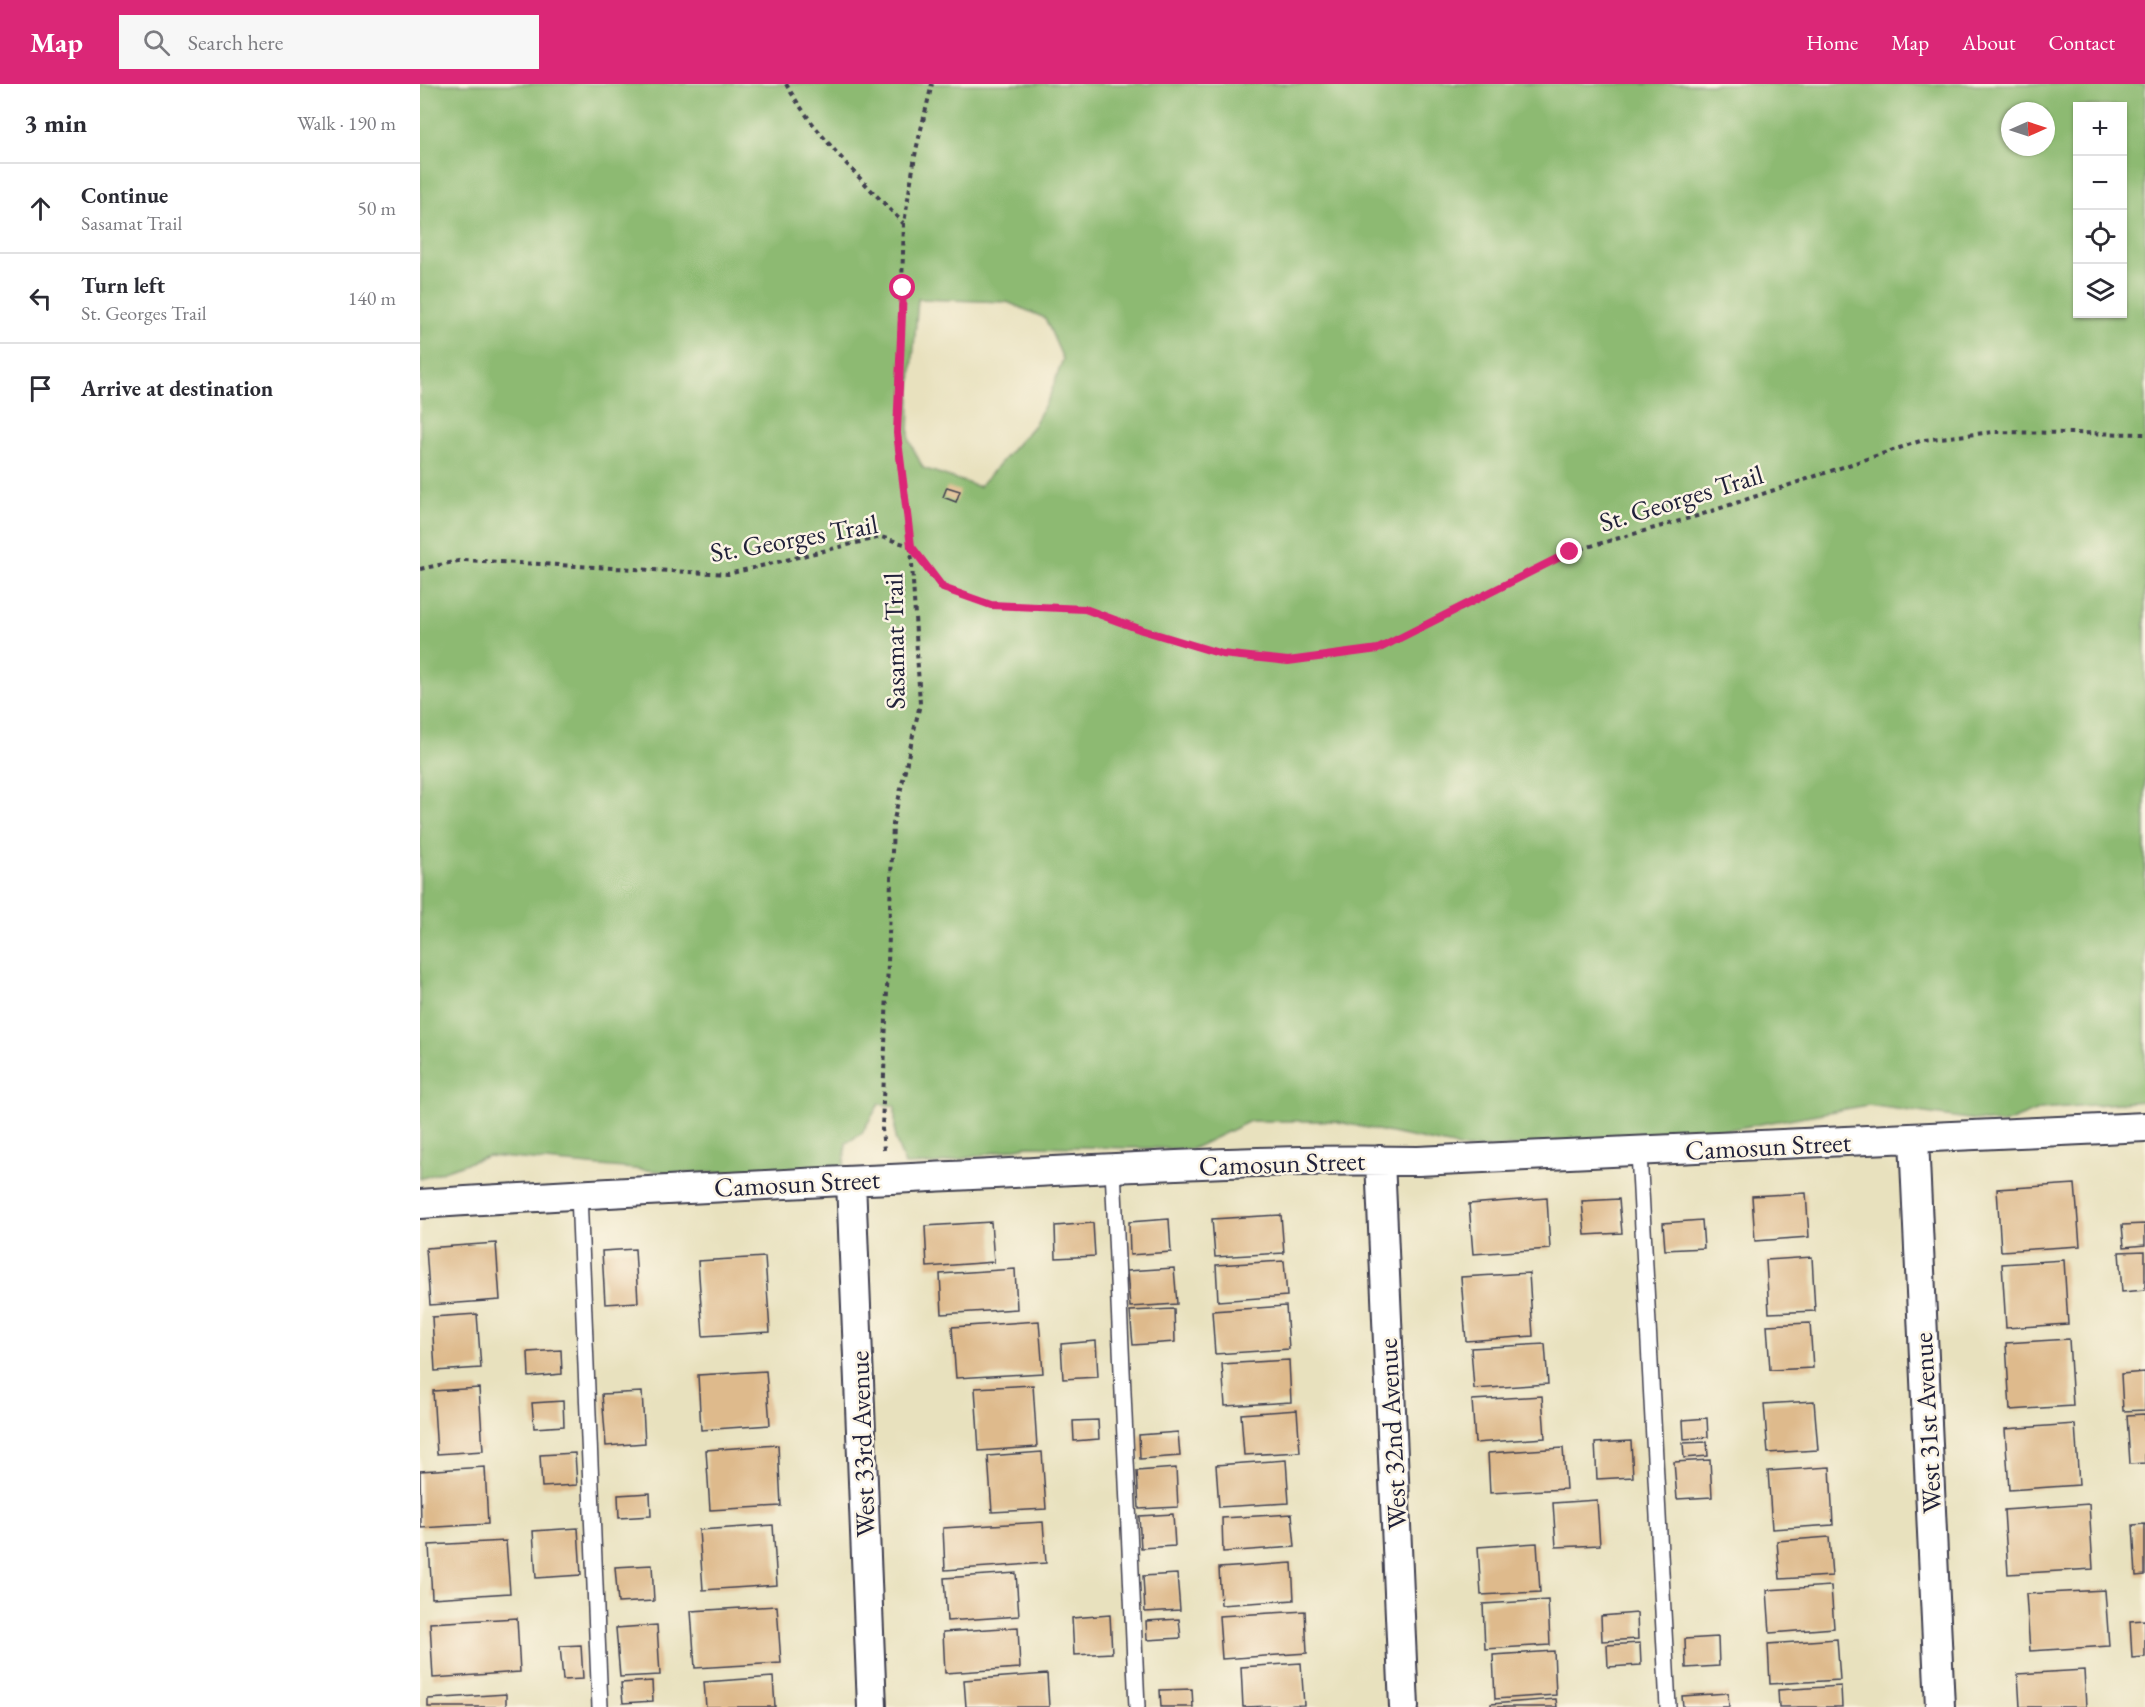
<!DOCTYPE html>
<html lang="en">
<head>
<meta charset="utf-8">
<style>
	body { margin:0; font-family:"EB Garamond",serif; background:#f7f7f7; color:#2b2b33 }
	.controls { position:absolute; right:18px; top:18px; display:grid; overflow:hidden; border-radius:0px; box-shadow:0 2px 4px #0004 }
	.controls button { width:54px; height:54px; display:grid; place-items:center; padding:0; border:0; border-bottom:2px solid #e1e1e2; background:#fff; color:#2b2b33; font:30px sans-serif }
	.compass { position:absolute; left:1581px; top:18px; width:54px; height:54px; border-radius:50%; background:#fff; box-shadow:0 2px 4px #0004; rotate:87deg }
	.stop { position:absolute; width:18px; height:18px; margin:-14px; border:4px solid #db2777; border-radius:50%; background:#fff }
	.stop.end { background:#db2777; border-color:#fff; box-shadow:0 2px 6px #0008 }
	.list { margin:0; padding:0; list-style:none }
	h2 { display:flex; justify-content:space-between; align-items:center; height:78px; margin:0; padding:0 24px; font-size:26px }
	h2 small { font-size:20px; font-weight:400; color:#7c7c81 }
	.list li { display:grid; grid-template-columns:39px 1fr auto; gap:18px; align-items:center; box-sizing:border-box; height:90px; padding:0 24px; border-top:2px solid #e1e1e2 }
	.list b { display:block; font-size:22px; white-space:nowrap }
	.list p { margin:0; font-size:20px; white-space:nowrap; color:#7c7c81 }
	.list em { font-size:20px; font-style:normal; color:#7c7c81 }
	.icon { flex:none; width:33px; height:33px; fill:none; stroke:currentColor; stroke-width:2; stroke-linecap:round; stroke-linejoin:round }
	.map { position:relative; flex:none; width:1725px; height:1623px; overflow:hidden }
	header { display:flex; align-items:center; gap:36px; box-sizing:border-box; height:84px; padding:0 30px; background:#db2777; color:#fff }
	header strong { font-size:28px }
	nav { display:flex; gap:33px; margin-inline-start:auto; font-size:21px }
	.search { width:420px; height:54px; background:#f7f7f7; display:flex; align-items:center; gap:15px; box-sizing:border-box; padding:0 21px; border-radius:0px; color:#7c7c81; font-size:22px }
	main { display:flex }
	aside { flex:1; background:#fff }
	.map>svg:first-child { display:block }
</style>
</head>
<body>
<header>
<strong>Map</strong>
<div class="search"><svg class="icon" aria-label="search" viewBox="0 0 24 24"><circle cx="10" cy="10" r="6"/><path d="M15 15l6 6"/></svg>Search here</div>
<nav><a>Home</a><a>Map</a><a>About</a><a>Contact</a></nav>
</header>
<main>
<aside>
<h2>3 min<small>Walk · 190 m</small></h2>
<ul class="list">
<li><svg class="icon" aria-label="ahead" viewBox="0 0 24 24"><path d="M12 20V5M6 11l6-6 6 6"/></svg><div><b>Continue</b><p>Sasamat Trail</p></div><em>50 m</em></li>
<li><svg class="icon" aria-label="left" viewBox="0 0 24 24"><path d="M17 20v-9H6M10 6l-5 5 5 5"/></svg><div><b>Turn left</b><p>St. Georges Trail</p></div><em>140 m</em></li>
<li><svg class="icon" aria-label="arrive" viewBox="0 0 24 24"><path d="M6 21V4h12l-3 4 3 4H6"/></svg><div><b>Arrive at destination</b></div></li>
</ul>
</aside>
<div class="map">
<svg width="1725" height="1623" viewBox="0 0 1725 1623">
	<rect width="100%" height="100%" fill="#fcf5e5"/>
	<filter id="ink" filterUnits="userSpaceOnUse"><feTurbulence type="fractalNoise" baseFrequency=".0167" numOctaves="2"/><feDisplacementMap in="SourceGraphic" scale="12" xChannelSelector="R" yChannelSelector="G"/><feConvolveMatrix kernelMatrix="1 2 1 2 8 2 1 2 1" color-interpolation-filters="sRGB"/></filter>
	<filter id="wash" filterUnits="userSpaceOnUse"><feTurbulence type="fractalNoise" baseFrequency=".008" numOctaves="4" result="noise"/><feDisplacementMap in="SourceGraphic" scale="24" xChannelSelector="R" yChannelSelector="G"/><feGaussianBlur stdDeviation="1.35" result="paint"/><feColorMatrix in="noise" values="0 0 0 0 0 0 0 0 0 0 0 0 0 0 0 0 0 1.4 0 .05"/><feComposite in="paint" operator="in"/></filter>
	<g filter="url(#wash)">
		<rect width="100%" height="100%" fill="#e8e1be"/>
		<path fill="#8dba72" stroke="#586e56" stroke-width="1.5" fill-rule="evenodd" d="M0,0h1725v1017l-104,8 -37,15 -136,-19 -158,28 -242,16 -134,-28h-84l-58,28 -165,-3 -90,18 -32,1 -10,-27v-32l-16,-2 -17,29 -16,10 -2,22 -11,6 -153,2 -192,-17 -68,23zM1658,22h44v208h-44zM1590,27h36v36h-36zM498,215l89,3 38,16 18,41 -13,36 -16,30 -55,62 -56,-19 -14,-28 1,-46z"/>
		<g id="blocks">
			<path fill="#deba8c" d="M527,403l13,4 -4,11 -13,-5z
				M1655,1100l5,62 -79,5 -4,-62z
				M1386,1109l3,44 -54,4 -3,-45z
				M1127,1114l3,51 -77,5 -4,-50z
				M1199,1115l3,34 -37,2 -3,-34z
				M861,1131l3,38 -69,4 -3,-38z
				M749,1135l2,33 -41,3 -1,-33z
				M1282,1136l2,28 -39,2 -2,-27z
				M571,1138l3,40 -67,5 -2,-41z
				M673,1139l2,33 -39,2 -1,-32z
				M1725,1140v21l-21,2 -2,-22z
				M76,1159l4,57 -70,5 -4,-57z
				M215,1165l3,53 -33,2 -3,-53z
				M1725,1167v39l-23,2 -3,-40z
				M345,1173l5,75 -67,4 -5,-75z
				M1392,1173l3,54 -46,2 -3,-53z
				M1644,1176l4,64 -62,4 -4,-64z
				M864,1177l3,35 -69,5 -2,-36z
				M754,1184l3,36 -47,3 -3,-36z
				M595,1185l2,40 -75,5 -2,-40z
				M1109,1189l4,63 -67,5 -5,-64z
				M866,1222l3,43 -74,5 -3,-43z
				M754,1225l1,33 -42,3 -3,-34z
				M57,1230l4,54 -46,3 -3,-54z
				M619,1237l4,52 -87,5 -4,-51z
				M1390,1239l3,45 -43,2 -3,-45z
				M1649,1255l4,67 -63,4 -4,-67z
				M676,1257l2,36 -35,2 -2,-35z
				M1125,1260l3,40 -74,5 -3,-41z
				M141,1266l1,24 -33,3 -1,-25z
				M869,1276l2,42 -66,4 -3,-42z
				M346,1287l4,54 -69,5 -3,-55z
				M1725,1288v38l-22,1 -2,-37z
				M613,1301l4,62 -58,4 -4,-63z
				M59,1304l4,63 -46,3 -4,-63z
				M222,1308l3,51 -39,3 -4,-52z
				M1122,1312l3,42 -70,5 -3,-43z
				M143,1317l1,25 -30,2 -2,-25z
				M1394,1317l4,49 -50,3 -4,-49z
				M877,1326l3,42 -56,3 -3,-41z
				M1725,1330v49l-15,1 -3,-49z
				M1287,1334l1,19 -24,2 -1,-19z
				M678,1336l1,19 -25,2 -1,-20z
				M1655,1340l4,61 -70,5 -4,-61z
				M758,1348l2,24 -40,3 -1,-24z
				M1211,1357l2,36 -36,2 -2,-36z
				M1287,1358l1,14 -24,2 -1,-15z
				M358,1361l3,61 -71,4 -4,-60z
				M1143,1364l3,41 -76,4 -2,-40z
				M622,1368l4,57 -54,3 -4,-56z
				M155,1369l2,32 -35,2 -2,-32z
				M866,1376l3,43 -70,4 -3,-42z
				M1290,1376l2,37 -35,2 -3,-37z
				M65,1383l3,57 -67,4 -1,-57z
				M1410,1383l3,58 -61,4 -4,-58z
				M756,1384l2,39 -39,2 -2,-38z
				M230,1409l1,23 -32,2 -1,-23z
				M1177,1416l3,45 -44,2 -3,-44z
				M1669,1420l4,65 -85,5 -4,-64z
				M753,1430l2,32 -34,2 -2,-32z
				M872,1430l3,33 -72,5 -1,-34z
				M623,1438l3,41 -101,7 -2,-42z
				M1725,1440v51l-9,1 -3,-51z
				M353,1441l4,60 -74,5 -4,-60z
				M158,1444l3,47 -45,3 -3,-47z
				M1409,1453l3,39 -52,3 -3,-38z
				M86,1457l4,52 -78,5 -3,-53z
				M1117,1459l3,49 -59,3 -3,-48z
				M872,1479l2,37 -73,5 -2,-37z
				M232,1481l2,36 -36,2 -3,-36z
				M596,1489l3,43 -72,5 -3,-43z
				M757,1490l3,36 -35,2 -2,-36z
				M1411,1502l3,42 -64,5 -3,-43z
				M1685,1506l4,56 -79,5 -4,-57z
				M1128,1516l2,45 -65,4 -2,-45z
				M357,1522l4,57 -86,5 -4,-57z
				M885,1527l2,42 -85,6 -3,-43z
				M1217,1529l1,26 -36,2 -1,-25z
				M690,1531l2,38 -38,2 -2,-37z
				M97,1534l3,54 -87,6 -3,-55z
				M759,1535l2,19 -34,2 -1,-19z
				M1725,1536v37l-13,1 -2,-37z
				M237,1541l3,50 -40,2 -4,-49z
				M598,1543l2,41 -75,5 -2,-41z
				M1298,1553l1,29 -33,2 -1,-29z
				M1417,1555l3,41 -70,4 -2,-40z
				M1220,1559l1,22 -33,2 -1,-22z
				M161,1561l2,34 -20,1 -3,-34z
				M1134,1567l2,44 -61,4 -2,-44z
				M881,1579l3,42 -61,2 -2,-40z
				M1664,1586l2,37h-66l-2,-33z
				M627,1590l2,33h-83l-2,-27z
				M353,1593l2,30h-69l-2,-25z
				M232,1597l1,20 -30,2 -2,-20z
				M1421,1602l1,21h-63l-1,-17z
				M772,1605l1,18h-32l-1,-17z
				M1308,1609l1,14h-46l-1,-11z
				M86,1610v13h-78v-8z
				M1136,1615l1,8h-66v-3z"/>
		</g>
	</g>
	<g filter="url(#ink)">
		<use href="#blocks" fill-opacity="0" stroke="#403f4f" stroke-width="1.5"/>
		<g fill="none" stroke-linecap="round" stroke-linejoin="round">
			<g stroke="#403f4f" stroke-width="18">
				<path id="service" d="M1219,1068l29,555
					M693,1084l24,539
					M159,1110l21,513"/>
			</g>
			<g stroke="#403f4f" stroke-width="32">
				<path id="minor" d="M1494,1055l26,568
					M960,1076l24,547
					M431,1097l21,526
					M0,1120c184,-12 368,-20 552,-29 148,-7 298,-17 446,-14l727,-34"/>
			</g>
			<path stroke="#403f4f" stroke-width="4" stroke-dasharray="4.5 4.5" stroke-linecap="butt" d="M366,0c30,52 76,96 117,139
				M0,485l43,-9 265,14 153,-37 30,9 32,42 48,17 94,4 57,21 80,24 66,7 90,-12 192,-97 127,-36 226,-76 71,-8 151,2
				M464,1066l-2,-21 11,-305 27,-120 -9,-158 -14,-113 7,-210 12,-73 16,-66"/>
			<use href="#service" stroke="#fff" stroke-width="15"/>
			<use href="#minor" stroke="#fff" stroke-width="28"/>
		</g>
	</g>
	<g fill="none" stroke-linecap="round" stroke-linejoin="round" filter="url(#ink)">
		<path stroke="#db2777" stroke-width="8" d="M483,204l-6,145 14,113 32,42 48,17 94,4 57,21 80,24 66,7 90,-12 192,-97"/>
	</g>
	<g text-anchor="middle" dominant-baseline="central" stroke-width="5" stroke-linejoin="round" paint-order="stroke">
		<g font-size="27" fill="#22223b" stroke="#fcf5e5">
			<text transform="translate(1261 414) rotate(-17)">St. Georges Trail</text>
			<text transform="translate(374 454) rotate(-10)">St. Georges Trail</text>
			<text transform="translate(474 557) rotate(-91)">Sasamat Trail</text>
			<text transform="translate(1348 1062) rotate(-3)">Camosun Street</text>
			<text transform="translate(862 1079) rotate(-2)">Camosun Street</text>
			<text transform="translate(377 1099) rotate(-3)">Camosun Street</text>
			<text transform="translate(1507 1339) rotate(-93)">West 31st Avenue</text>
			<text transform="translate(972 1350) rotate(-93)">West 32nd Avenue</text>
			<text transform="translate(442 1360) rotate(-92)">West 33rd Avenue</text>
		</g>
	</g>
</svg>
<div class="controls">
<button>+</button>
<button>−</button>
<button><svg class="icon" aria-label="locate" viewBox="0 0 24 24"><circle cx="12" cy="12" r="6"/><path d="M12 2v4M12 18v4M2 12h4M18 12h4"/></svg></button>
<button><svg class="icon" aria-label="layers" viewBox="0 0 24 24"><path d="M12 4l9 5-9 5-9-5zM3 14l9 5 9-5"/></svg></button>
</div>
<svg class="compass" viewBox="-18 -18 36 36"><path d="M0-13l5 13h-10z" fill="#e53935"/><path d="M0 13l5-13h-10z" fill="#7c7c81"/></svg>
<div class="stop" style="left:483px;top:204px"></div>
<div class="stop end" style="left:1150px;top:468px"></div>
</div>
</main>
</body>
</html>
